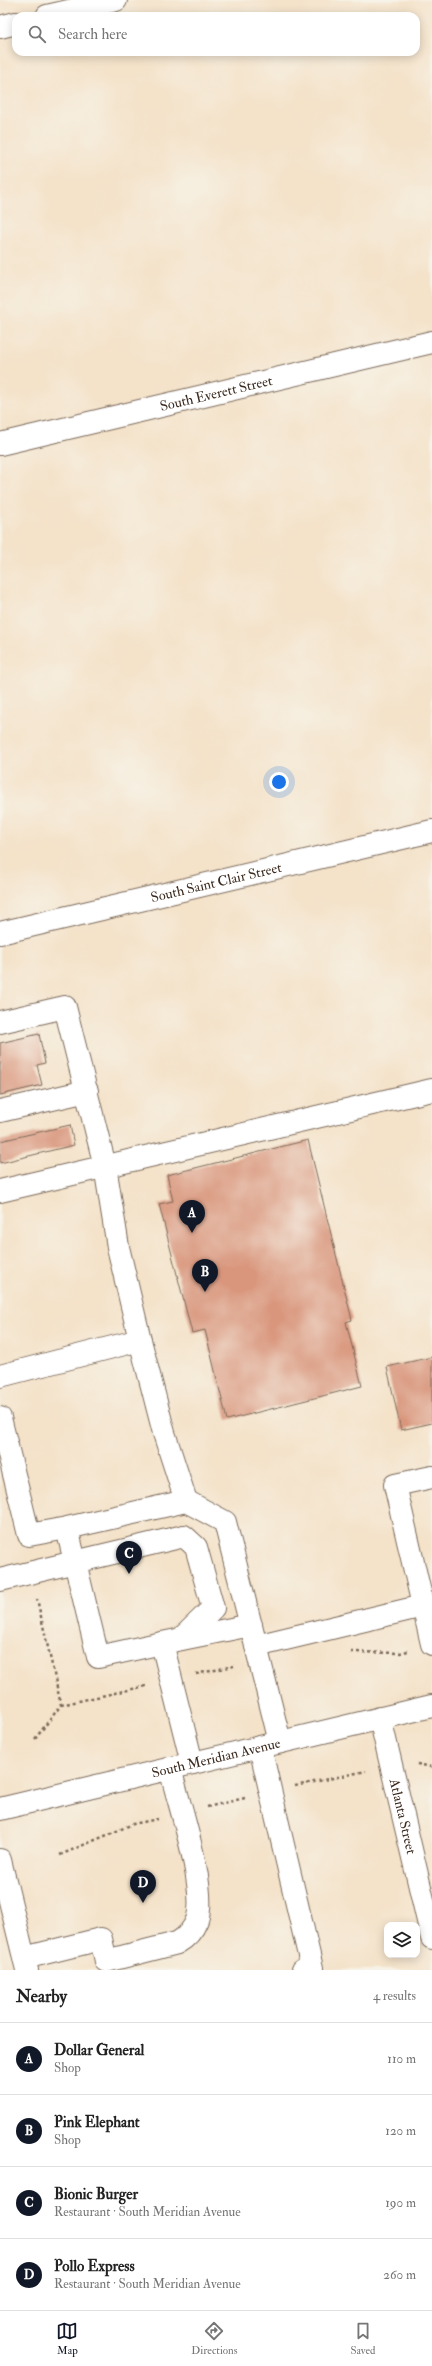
<!DOCTYPE html>
<html lang="en">
<head>
<meta charset="utf-8">
<style>
	body { margin:0; font-family:"IM FELL Double Pica",serif; background:#f6f6f6; color:#222 }
	.controls { position:absolute; right:12px; bottom:12px; display:grid; overflow:hidden; border-radius:8px; box-shadow:0 2px 10px #0003 }
	.controls button { width:36px; height:36px; display:grid; place-items:center; padding:0; border:0; border-bottom:1px solid #e0e0e0; background:#fff; color:#222; font:20px sans-serif }
	.you { position:absolute; left:279px; top:782px; width:14px; height:14px; margin:-10px; border:3px solid #fff; border-radius:50%; background:#1a73e8; box-shadow:0 0 0 6px #1a73e833 }
	.badge { display:grid; place-items:center; width:26px; height:26px; border-radius:50%; background:#111827; color:#fff; font-size:13px; font-weight:700 }
	.pin { position:absolute; translate:-50% -33px; filter:drop-shadow(0 1px 2px #0008) }
	.pin::after { content:''; position:absolute; top:21px; width:14px; height:12px; background:inherit; clip-path:polygon(0 0,100% 0,50% 100%) }
	.list { margin:0; padding:0; list-style:none }
	h2 { display:flex; justify-content:space-between; align-items:center; height:52px; margin:0; padding:0 16px; font-size:17px }
	h2 small { font-size:13px; font-weight:400; color:#767676 }
	.list li { display:grid; grid-template-columns:26px 1fr auto; gap:12px; align-items:center; box-sizing:border-box; height:72px; padding:0 16px; border-top:1px solid #e0e0e0 }
	.list b { display:block; font-size:15px; white-space:nowrap }
	.list p { margin:0; font-size:13px; white-space:nowrap; color:#767676 }
	.list em { font-size:13px; font-style:normal; color:#767676 }
	.icon { flex:none; width:22px; height:22px; fill:none; stroke:currentColor; stroke-width:2; stroke-linecap:round; stroke-linejoin:round }
	.map { position:relative; flex:none; width:432px; height:1970px; overflow:hidden }
	.search { position:absolute; background:#fff; box-shadow:0 2px 10px #0003; left:12px; right:12px; top:12px; height:44px; display:flex; align-items:center; gap:10px; box-sizing:border-box; padding:0 14px; border-radius:12px; color:#767676; font-size:15px }
	.sheet { height:340px; background:#fff }
	nav { display:flex; justify-content:space-around; align-items:center; box-sizing:border-box; height:56px; border-top:1px solid #e0e0e0; background:#fff; font-size:11px; color:#767676 }
	nav a { display:grid; justify-items:center; gap:2px }
	nav .on { color:#111827 }
	.map>svg:first-child { display:block }
</style>
</head>
<body>
<div class="map">
<svg width="432" height="1970" viewBox="0 0 432 1970">
	<rect width="100%" height="100%" fill="#f7f3e8"/>
	<filter id="ink" filterUnits="userSpaceOnUse"><feTurbulence type="fractalNoise" baseFrequency=".025" numOctaves="2"/><feDisplacementMap in="SourceGraphic" scale="8" xChannelSelector="R" yChannelSelector="G"/><feConvolveMatrix kernelMatrix="1 2 1 2 8 2 1 2 1" color-interpolation-filters="sRGB"/></filter>
	<filter id="wash" filterUnits="userSpaceOnUse"><feTurbulence type="fractalNoise" baseFrequency=".012" numOctaves="4" result="noise"/><feDisplacementMap in="SourceGraphic" scale="16" xChannelSelector="R" yChannelSelector="G"/><feGaussianBlur stdDeviation="0.9" result="paint"/><feColorMatrix in="noise" values="0 0 0 0 0 0 0 0 0 0 0 0 0 0 0 0 0 1.4 0 .05"/><feComposite in="paint" operator="in"/></filter>
	<g filter="url(#wash)">
		<rect width="100%" height="100%" fill="#f4e2c9"/>
		<g id="blocks">
			<path fill="#d9967d" d="M39,1034l6,29 -8,2 5,20 -42,10v-52z
				M70,1125l4,20 -74,18v-22z
				M308,1140l44,180 -6,2 16,64 -135,34 -22,-90 -13,3 -33,-129 14,-3 -6,-26z
				M432,1357v66l-31,7 -14,-63z"/>
		</g>
	</g>
	<g filter="url(#ink)">
		<use href="#blocks" fill-opacity="0" stroke="#7c6a5a" stroke-width="1"/>
		<g fill="none" stroke-linecap="round" stroke-linejoin="round">
			<g stroke="#7c6a5a" stroke-width="24">
				<g id="minor">
					<path d="M47,16l69,-16"/>
					<path d="M0,27l16,-4"/>
					<path id="s1" d="M0,444l432,-102"/>
					<path id="s2" d="M0,933l432,-102"/>
					<path d="M0,1022l65,-15 40,159 13,81 22,93 -140,36"/>
					<path d="M0,1111l87,-20"/>
					<path d="M0,1191l432,-101"/>
					<path d="M140,1340l24,93 22,68"/>
					<path d="M0,1418l29,117 38,-7"/>
					<path d="M432,1477l-37,8 37,159"/>
					<path d="M0,1580l75,-18 -8,-34 119,-27 39,21 55,220"/>
					<path d="M162,1643l-64,14 -23,-95 109,-26 12,11 17,61 -32,31"/>
					<path d="M256,1646l167,-40"/>
					<path id="s3" d="M380,1718l52,220"/>
					<path d="M260,1747l52,221 -9,2"/>
					<path d="M192,1763l-30,-120 89,-18"/>
					<path d="M24,1958l77,-19 5,22 71,-18c9,-5 16,-13 20,-23 11,-31 -19,-118 -27,-152"/>
				</g>
			</g>
			<g stroke="#7c6a5a" stroke-width="24">
				<g id="major">
					<path id="s4" d="M0,1809l432,-103"/>
					<path d="M0,1860l27,110"/>
				</g>
			</g>
			<path stroke="#7c6a5a" stroke-width="2.5" stroke-dasharray="3 3" stroke-linecap="butt" d="M351,1652l49,1 8,-2
				M196,1674l38,-8
				M61,1705l85,-19
				M35,1739l26,-34 -24,-106
				M417,1764l15,3
				M295,1786l71,-15
				M207,1807l38,-9
				M60,1855l73,-31 25,-5"/>
			<use href="#minor" stroke="#fff" stroke-width="22"/>
			<use href="#major" stroke="#fff" stroke-width="22"/>
		</g>
	</g>
	<g text-anchor="middle" dominant-baseline="central" stroke-width="3" stroke-linejoin="round" paint-order="stroke">
		<g font-size="14" fill="#3b2a1e" stroke="#f7f3e8">
			<text stroke="none"><textPath href="#s1" startOffset="222">South Everett Street</textPath></text>
			<text stroke="none"><textPath href="#s2" startOffset="222">South Saint Clair Street</textPath></text>
			<text stroke="none"><textPath href="#s4" startOffset="222">South Meridian Avenue</textPath></text>
			<text stroke="none"><textPath href="#s3" startOffset="101">Atlanta Street</textPath></text>
		</g>
	</g>
</svg>
<div class="controls">
<button><svg class="icon" aria-label="layers" viewBox="0 0 24 24"><path d="M12 4l9 5-9 5-9-5zM3 14l9 5 9-5"/></svg></button>
</div>
<div class="you"></div>
<div class="pin badge" style="left:192px;top:1233px">A</div>
<div class="pin badge" style="left:205px;top:1292px">B</div>
<div class="pin badge" style="left:129px;top:1574px">C</div>
<div class="pin badge" style="left:143px;top:1903px">D</div>
<div class="search"><svg class="icon" aria-label="search" viewBox="0 0 24 24"><circle cx="10" cy="10" r="6"/><path d="M15 15l6 6"/></svg>Search here</div>
</div>
<section class="sheet">
<h2>Nearby<small>4 results</small></h2>
<ul class="list">
<li><span class="badge">A</span><div><b>Dollar General</b><p>Shop</p></div><em>110 m</em></li>
<li><span class="badge">B</span><div><b>Pink Elephant</b><p>Shop</p></div><em>120 m</em></li>
<li><span class="badge">C</span><div><b>Bionic Burger</b><p>Restaurant · South Meridian Avenue</p></div><em>190 m</em></li>
<li><span class="badge">D</span><div><b>Pollo Express</b><p>Restaurant · South Meridian Avenue</p></div><em>260 m</em></li>
</ul>
</section>
<nav>
<a class="on"><svg class="icon" aria-label="map" viewBox="0 0 24 24"><path d="M3 6l6-2 6 2 6-2v14l-6 2-6-2-6 2zM9 4v14M15 6v14"/></svg>Map</a>
<a><svg class="icon" aria-label="directions" viewBox="0 0 24 24"><path d="M12 3l9 9-9 9-9-9zM9 14v-3h6M13 9l2 2-2 2"/></svg>Directions</a>
<a><svg class="icon" aria-label="saved" viewBox="0 0 24 24"><path d="M7 4h10v16l-5-4-5 4z"/></svg>Saved</a>
</nav>
</body>
</html>
